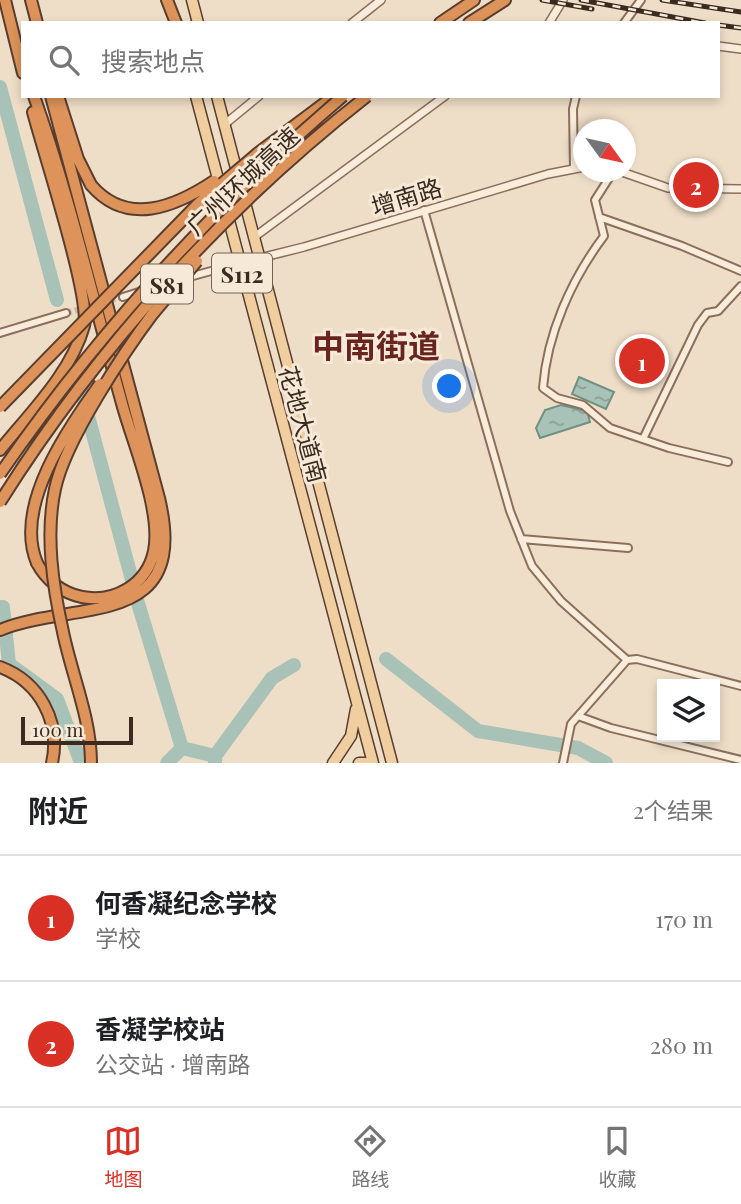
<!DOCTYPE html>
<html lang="zh">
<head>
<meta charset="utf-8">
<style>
	body { margin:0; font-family:"Playfair Display","Noto Sans SC",serif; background:#f6f6f6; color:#202124 }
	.controls { position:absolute; right:21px; bottom:21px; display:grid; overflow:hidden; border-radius:0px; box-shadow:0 4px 10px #0003 }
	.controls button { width:63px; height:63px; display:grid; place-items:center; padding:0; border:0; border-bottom:2px solid #e0e0e0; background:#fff; color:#202124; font:35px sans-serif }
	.compass { position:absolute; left:573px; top:119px; width:63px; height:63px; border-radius:50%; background:#fff; box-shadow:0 4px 10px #0003; rotate:123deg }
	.scale { position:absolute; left:21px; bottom:18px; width:112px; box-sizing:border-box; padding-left:7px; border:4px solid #3b2a20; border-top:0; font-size:19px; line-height:24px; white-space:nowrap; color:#3b2a20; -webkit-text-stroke:5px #f6e9d7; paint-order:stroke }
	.you { position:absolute; left:450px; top:387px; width:24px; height:24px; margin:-18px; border:5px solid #fff; border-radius:50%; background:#1a73e8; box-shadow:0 0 0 10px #1a73e833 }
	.badge { display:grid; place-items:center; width:46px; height:46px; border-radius:50%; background:#d93025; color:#fff; font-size:23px; font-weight:700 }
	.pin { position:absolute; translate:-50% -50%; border:4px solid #fff; box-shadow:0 2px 7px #0006 }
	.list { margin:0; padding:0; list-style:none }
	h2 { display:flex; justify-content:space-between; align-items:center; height:91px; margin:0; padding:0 28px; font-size:30px }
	h2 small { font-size:23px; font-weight:400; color:#757577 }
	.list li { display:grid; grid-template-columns:46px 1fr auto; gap:21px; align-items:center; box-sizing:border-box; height:126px; padding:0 28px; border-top:2px solid #e0e0e0 }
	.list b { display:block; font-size:26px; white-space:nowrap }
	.list p { margin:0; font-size:23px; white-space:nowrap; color:#757577 }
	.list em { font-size:23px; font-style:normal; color:#757577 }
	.icon { flex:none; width:38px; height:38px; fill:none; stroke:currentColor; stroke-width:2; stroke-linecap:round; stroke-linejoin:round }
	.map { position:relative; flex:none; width:741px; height:763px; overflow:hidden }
	.search { position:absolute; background:#fff; box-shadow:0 4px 10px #0003; left:21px; right:21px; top:21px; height:77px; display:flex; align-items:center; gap:18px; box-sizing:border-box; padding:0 24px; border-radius:0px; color:#757577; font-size:26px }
	.sheet { height:343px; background:#fff }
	nav { display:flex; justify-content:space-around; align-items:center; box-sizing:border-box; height:98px; border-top:2px solid #e0e0e0; background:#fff; font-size:19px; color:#757577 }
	nav a { display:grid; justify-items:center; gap:4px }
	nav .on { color:#d93025 }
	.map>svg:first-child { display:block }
</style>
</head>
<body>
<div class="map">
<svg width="741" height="763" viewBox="0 0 741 763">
	<defs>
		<pattern id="water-ripples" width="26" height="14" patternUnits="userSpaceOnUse" patternTransform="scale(1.75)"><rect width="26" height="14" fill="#a8c2b7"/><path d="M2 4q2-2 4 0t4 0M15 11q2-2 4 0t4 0" fill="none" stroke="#8a9e94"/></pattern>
	</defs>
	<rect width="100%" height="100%" fill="#efdec7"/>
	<path fill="url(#water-ripples)" stroke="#6e9184" stroke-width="2" d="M579,377l35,15 -8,17 -34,-15z
		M561,405l26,6 3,11 -50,16 -4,-10 9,-18z"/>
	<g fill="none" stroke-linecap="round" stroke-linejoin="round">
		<path stroke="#a8c2b7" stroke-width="14" d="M0,87l57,213
			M73,360l59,220
			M137,600l45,148
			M0,607h3l6,57 48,35 23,61 5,3
			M386,659l92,72 100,17 28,15
			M167,763l15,-15 33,8
			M215,763v-7l57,-78 22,-13"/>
		<path stroke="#cbbaa6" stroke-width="6" stroke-dasharray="6 3" stroke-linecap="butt" d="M66,313l57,-16"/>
		<g stroke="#8b6f5c" stroke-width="10">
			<path id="minor" d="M624,23l17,-23
				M574,168l-1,-59 3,-13
				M613,172l-18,28 9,36c-33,44 -57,98 -61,152l14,10 26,7 27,23 59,20 59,14
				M424,210l86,301 22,55 29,35 66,59
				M599,217l83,29 59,25
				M182,279l58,-16
				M123,297l19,-6
				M0,333l66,-20
				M643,439l55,-114 9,-12 11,-2 23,-25
				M521,539l107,9
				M578,716l33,12 130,32
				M563,763l8,-39 56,-64 10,-1 104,27"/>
		</g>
		<g stroke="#8b6f5c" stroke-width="10">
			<path id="tertiary" d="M352,23l29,-23
				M549,23l14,-23
				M718,46l23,3
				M225,124l34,-28
				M622,172l46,16 73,1
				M253,238l192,-142
				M240,263l64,-16 244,-73 36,-7"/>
		</g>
		<g stroke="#593e30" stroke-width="13">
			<path id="primary" d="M192,0l6,23
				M196,96l177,667
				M217,96l175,667
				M333,763l18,-27 5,-27
				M359,763h12"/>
		</g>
		<g stroke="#593e30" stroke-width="14">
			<path id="motorway" d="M5,0l18,73
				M31,0l6,23
				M167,0l9,23
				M440,23l34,-23
				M469,23l36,-23
				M34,96c36,102 60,207 89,311 11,39 39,105 31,144 -7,34 -40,52 -72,46 -20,-4 -36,-17 -45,-34
				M58,96l20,63 13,26
				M258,153l76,-57
				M0,450c30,-37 71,-77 84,-124 7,-29 -41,-175 -51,-214
				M0,630c77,-31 191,1 159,-132l-108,-402
				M0,667c40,15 61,55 52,96"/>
		</g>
		<use href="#minor" stroke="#f9ecdb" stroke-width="6"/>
		<use href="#tertiary" stroke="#f9ecdb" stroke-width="7"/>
		<use href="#primary" stroke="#f1cea0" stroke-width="10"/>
		<use href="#motorway" stroke="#dd9359" stroke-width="10"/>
		<g stroke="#3b2a20" stroke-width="5">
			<path id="rail" d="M542,0l50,9
				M581,0l124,23
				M662,0l79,12
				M718,25l23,3"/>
		</g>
		<use href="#rail" stroke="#f6e9d7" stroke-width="2.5" stroke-dasharray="8" stroke-linecap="butt"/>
		<g stroke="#593e30" stroke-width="14" stroke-linecap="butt">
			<path id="motorway-bridge" d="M91,185c36,42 84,22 123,-4
				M151,316l46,-55
				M0,407l199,-204 59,-50
				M0,474c98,-142 212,-266 343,-378
				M0,502c97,-154 224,-294 367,-406
				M37,563c-24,-57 31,-134 63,-179
				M91,763c0,-45 -19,-87 -28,-131 -10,-45 -18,-97 -8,-143 10,-48 69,-137 99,-177"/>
		</g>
		<use href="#motorway-bridge" stroke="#dd9359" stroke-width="10"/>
	</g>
	<g text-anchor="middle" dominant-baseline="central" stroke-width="6" stroke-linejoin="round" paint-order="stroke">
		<g fill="#f6e9d7" stroke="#736357" stroke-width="2">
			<rect x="212" y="253.5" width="60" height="39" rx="5"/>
			<rect x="141" y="264.5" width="52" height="39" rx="5"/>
		</g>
		<g font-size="23" font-weight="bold" fill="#3b2a20">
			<text x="242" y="273">S112</text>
			<text x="167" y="284">S81</text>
		</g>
		<g font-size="24" fill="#3b2a20" stroke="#f6e9d7">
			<text transform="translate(242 180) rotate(-43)">广州环城高速</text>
			<text transform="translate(406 196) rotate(-17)">增南路</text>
			<text transform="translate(304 424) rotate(75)">花地大道南</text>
		</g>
		<g font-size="32" font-weight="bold" fill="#68251f" stroke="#f6e9d7">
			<text x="376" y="344">中南街道</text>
		</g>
	</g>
</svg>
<div class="controls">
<button><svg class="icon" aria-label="layers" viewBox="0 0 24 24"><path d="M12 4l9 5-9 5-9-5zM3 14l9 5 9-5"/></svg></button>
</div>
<svg class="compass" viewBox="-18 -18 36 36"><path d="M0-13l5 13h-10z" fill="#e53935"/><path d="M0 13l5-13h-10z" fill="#757577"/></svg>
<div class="scale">100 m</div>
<div class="you"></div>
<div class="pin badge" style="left:642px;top:361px">1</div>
<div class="pin badge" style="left:696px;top:185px">2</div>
<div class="search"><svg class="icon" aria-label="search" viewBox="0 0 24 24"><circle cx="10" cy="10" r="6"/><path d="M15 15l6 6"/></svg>搜索地点</div>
</div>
<section class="sheet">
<h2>附近<small>2个结果</small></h2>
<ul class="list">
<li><span class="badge">1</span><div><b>何香凝纪念学校</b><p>学校</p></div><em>170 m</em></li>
<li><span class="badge">2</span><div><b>香凝学校站</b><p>公交站 · 增南路</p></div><em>280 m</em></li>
</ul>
</section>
<nav>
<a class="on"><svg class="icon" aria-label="map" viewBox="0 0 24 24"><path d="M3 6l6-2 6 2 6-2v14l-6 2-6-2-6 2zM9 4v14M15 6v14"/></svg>地图</a>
<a><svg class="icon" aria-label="directions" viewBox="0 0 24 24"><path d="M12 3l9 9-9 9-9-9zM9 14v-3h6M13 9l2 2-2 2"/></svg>路线</a>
<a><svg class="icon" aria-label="saved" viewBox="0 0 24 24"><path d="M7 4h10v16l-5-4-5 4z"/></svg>收藏</a>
</nav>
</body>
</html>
